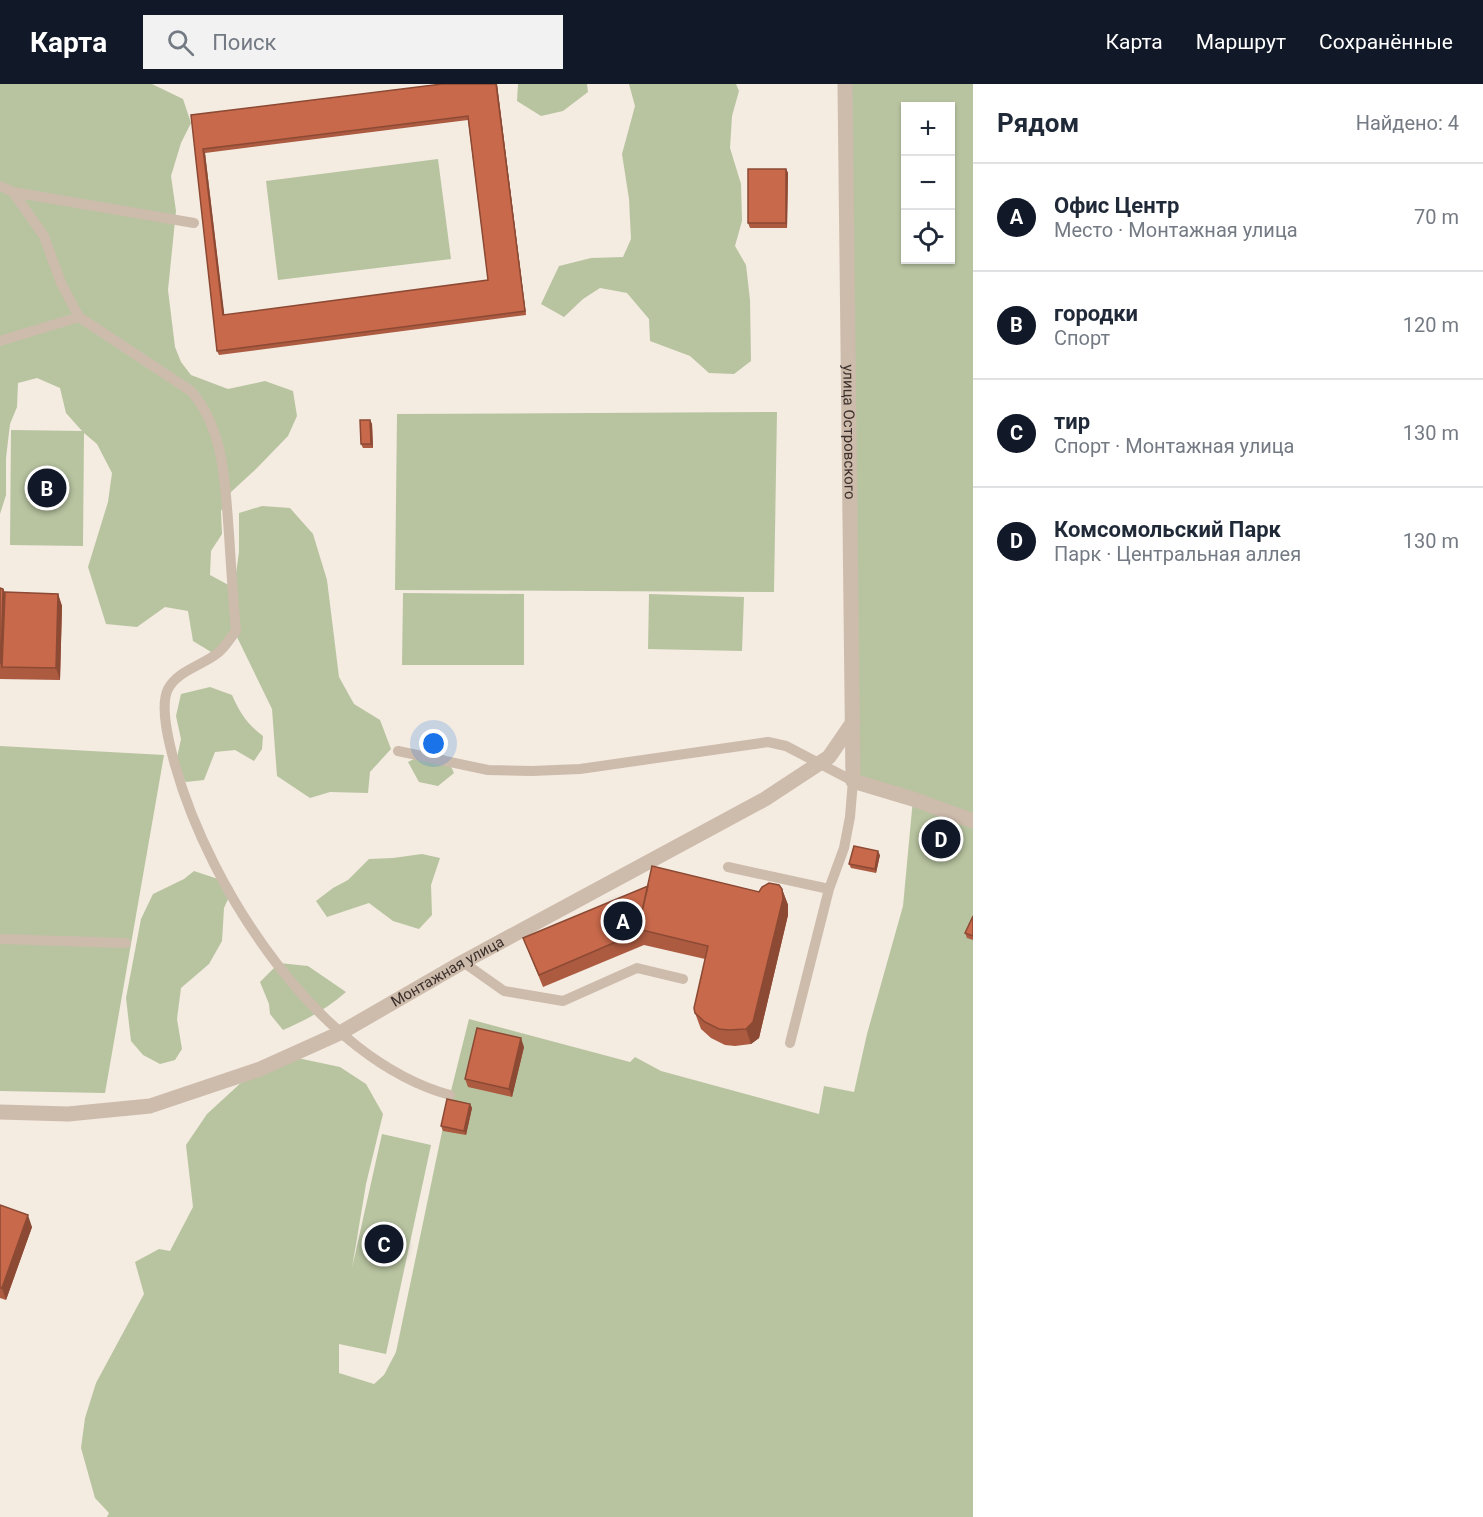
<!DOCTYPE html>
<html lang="ru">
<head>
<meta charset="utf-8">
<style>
	body { margin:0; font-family:Roboto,sans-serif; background:#f2f2f3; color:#1f2937 }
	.controls { position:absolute; right:18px; top:18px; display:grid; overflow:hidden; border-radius:0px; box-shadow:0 2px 4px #0004 }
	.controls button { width:54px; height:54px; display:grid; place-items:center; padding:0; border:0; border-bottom:2px solid #e0e1e3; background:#fff; color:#1f2937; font:30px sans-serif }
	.you { position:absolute; left:434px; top:660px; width:21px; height:21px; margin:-15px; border:4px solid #fff; border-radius:50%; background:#1a73e8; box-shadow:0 0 0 9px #1a73e833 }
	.badge { display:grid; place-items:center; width:39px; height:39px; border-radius:50%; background:#111827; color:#fff; font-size:20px; font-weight:700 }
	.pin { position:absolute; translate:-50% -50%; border:3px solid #fff; box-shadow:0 2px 6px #0006 }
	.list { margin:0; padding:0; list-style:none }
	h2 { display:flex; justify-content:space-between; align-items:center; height:78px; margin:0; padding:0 24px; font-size:26px }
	h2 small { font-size:20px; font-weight:400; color:#747a83 }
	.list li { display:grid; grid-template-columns:39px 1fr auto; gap:18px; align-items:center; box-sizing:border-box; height:108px; padding:0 24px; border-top:2px solid #e0e1e3 }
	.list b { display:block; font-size:22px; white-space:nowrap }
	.list p { margin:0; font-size:20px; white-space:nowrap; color:#747a83 }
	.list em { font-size:20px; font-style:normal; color:#747a83 }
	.icon { flex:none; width:33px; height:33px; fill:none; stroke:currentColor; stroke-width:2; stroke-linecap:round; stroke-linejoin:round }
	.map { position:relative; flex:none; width:973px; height:1433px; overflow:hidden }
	header { display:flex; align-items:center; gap:36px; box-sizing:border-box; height:84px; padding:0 30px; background:#111827; color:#fff }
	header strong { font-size:28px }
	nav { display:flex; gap:33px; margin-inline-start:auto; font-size:21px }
	.search { width:420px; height:54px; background:#f2f2f3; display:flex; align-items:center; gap:15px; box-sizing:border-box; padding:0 21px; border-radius:0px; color:#747a83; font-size:22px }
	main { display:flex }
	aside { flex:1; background:#fff }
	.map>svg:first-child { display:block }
</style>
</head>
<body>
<header>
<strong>Карта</strong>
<div class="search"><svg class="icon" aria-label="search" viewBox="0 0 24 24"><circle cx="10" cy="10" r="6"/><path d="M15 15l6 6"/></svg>Поиск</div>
<nav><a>Карта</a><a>Маршрут</a><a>Сохранённые</a></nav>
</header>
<main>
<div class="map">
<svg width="973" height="1433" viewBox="0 0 973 1433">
	<rect width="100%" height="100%" fill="#f4ebe1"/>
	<path fill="#b8c4a0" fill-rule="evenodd" d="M0,0h152l31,15 8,24 -10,20 -10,33 5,35 -8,79 7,57 6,15 10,13 37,14 37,-8 28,10 4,25 -9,20 -32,33 -25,23 -10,19 1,23 -11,17 -1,24 24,13 5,-36v-39l23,-7 28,2 23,26 14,46 12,97 15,27 26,16 11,29 -21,23 -2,21 -38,-1 -20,6 -33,-22 -5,-67 -35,-72 -21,18 -23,-14 -5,-30 -23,-4 -28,20 -31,-3 -18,-57 20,-65 4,-29 -15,-29 -13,-11 -1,113 -73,-1 1,-115 71,1 -16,-18 -6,-25 -23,-10 -19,5 -1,24 -7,17 -4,34v37l-6,19z
		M518,0h69l1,8 -25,19 -22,5 -24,-15z
		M629,0h107l3,7 -7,25 -2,32 11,36 1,37 -7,25 11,19 4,35 1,61 -17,13 -25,-1 -19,-17 -40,-15 -1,-22 -22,-26 -27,-5 -17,11 -19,18 -23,-13 18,-38 32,-8 32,-1 8,-18 -2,-40 -7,-45 13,-48z
		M845,0h128v1433h-866l2,-4 -14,-15 -14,-50 4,-30 11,-35 48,-89 -9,-32 24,-13 11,2 23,-44 -7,-62 21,-31 49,-45 32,-13 52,11 26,17 17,30 -17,70 -14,84 30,-134 49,11 -45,209 -47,-10v29l35,11 10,-9 12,-23 52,-249 21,-84 161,43 5,-5 26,14 158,43 5,-28 30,6 13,-58 36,-128 10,-107 -60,-18zM906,22h44v154h-44z
		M438,75l13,100 -173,21 -12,-99z
		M777,328l-3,180 -379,-2 2,-176z
		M403,509l121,1v71h-122z
		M649,510l95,3 -2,54 -94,-2z
		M210,603l22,8c8,18 15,29 31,41l-1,13 -8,12 -19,-11 -20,2 -11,28 -18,2 -11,-15 6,-28 -5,-23 5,-22z
		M0,662l164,9 -59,338 -105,-2z
		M429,667l17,5 8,17 -16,13 -19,-4 -11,-20z
		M422,770l18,4 -9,27 1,30 -13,14 -26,-8 -24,-18 -42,14 -11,-16 17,-13 15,-8 21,-21 24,-1z
		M194,787l27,9 12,8 -9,20 -2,33 -13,23 -28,24 -4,31 5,30 -7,11 -15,4 -17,-9 -12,-14 -5,-43 15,-79 12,-25 31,-15z
		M279,879l29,3 38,26c-19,17 -40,28 -63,38l-13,-16 -1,-10 -9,-22z"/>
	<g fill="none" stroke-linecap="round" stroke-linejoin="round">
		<path stroke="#cdbbac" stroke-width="10" d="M0,102l13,6 31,44 17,47 18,34 -79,24
			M13,108l181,31
			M79,233l112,74c34,39 34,94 38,143 2,32 4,64 7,97 -5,6 -10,15 -17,21 -15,13 -41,18 -51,37 -9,18 2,58 7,76 35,125 144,294 275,330
			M398,667l90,19 44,1 48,-2 188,-27 18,4 67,35 -3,36 -6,31 -15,41 -101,-22
			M0,855l126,4
			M463,878l41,29 59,10 74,-33 46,11
			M790,959l39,-154"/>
		<path stroke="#cdbbac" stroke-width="15" d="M853,697l60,18 60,22"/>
		<g stroke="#cdbbac" stroke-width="15">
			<path id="s1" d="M845,0l8,697"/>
			<path id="s2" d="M0,1028l68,2 82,-8 110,-37 80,-36 123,-71 302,-163 64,-42 24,-35"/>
		</g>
	</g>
	<path fill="#ac5a40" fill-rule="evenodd" d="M442,0h55l29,231 -307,40 -2,-4 -26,-236zM468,36l20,160 -264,35 -19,-162z
		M786,85l2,4 -1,55h-37l-2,-5z
		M370,336l2,4 1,24h-10l-2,-4z
		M0,504l3,1 2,3 53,2 4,12 -2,74 -60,-1z
		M880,771l-4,18 -25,-5 -2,-4z
		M782,805l6,16v10l-29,123 -8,6 -16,2 -10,-1 -14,-7 -10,-9 -6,-16 10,-54 -61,-14 -101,42 -20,-49 236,-46z
		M973,832v24l-6,-2 -2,-5z
		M524,963l-12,50 -44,-10 -3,-8z
		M470,1020l2,4 -6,27 -23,-4 -2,-5z
		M0,1121l32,22 -26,73 -6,-2z"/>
	<path fill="#8c4a34" d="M496,0h1l29,231 -1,-4z
		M203,65l2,4 20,167 -2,-5z
		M786,85l2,4 -1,55 -1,-5z
		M370,336l2,4 1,24 -2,-4z
		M3,505l6,15 -7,63 -1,-4z
		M58,510l4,12 -2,74 -4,-12z
		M878,767l2,4 -4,18 -1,-4z
		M782,805l6,16v10l-29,123 -8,6 -5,-15z
		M521,954l3,9 -12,50 -3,-8z
		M470,1020l2,4 -6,27 -2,-4z
		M28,1131l4,12 -26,73 -4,-12z"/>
	<path fill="#c8694b" stroke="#8c4a34" stroke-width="1.5" fill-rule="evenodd" d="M442,0h54l29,227 -308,40 -26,-236zM468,32l20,164 -265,35 -20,-166z
		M748,85h38v54h-38z
		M360,336h10l1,24h-10z
		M0,504l3,1 -2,74h-1z
		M5,508l53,2 -2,74 -54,-1z
		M854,762l24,5 -3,18 -26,-5z
		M652,782l107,26 3,-5 7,-4 10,2 3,4 1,10 -30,123 -7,7 -17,1 -10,-1 -14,-7 -10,-9 -1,-5 14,-62 -70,-17z
		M648,802l-10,43 1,3 -100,43 -16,-37z
		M973,832v20l-8,-3z
		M477,944l44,10 -12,51 -44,-10z
		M447,1015l23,5 -6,27 -23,-5z
		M0,1121l28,10 -26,73h-2z"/>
	<g text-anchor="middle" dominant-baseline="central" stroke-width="6" stroke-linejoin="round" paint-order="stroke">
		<g font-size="15" fill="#3b302b" stroke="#fbf5ee">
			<text stroke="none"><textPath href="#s1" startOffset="348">улица Островского</textPath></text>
			<text stroke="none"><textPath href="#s2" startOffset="478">Монтажная улица</textPath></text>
		</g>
	</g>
</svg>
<div class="controls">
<button>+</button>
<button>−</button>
<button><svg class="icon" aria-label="locate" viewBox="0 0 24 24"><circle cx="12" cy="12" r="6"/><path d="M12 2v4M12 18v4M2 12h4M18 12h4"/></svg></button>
</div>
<div class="you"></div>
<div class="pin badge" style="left:623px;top:837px">A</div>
<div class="pin badge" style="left:47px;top:404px">B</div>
<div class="pin badge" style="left:384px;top:1160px">C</div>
<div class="pin badge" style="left:941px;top:755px">D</div>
</div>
<aside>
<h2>Рядом<small>Найдено: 4</small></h2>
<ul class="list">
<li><span class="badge">A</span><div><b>Офис Центр</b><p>Место · Монтажная улица</p></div><em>70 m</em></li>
<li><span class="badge">B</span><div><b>городки</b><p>Спорт</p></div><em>120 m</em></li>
<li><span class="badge">C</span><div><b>тир</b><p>Спорт · Монтажная улица</p></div><em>130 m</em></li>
<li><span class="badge">D</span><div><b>Комсомольский Парк</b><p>Парк · Центральная аллея</p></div><em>130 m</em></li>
</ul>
</aside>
</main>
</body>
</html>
